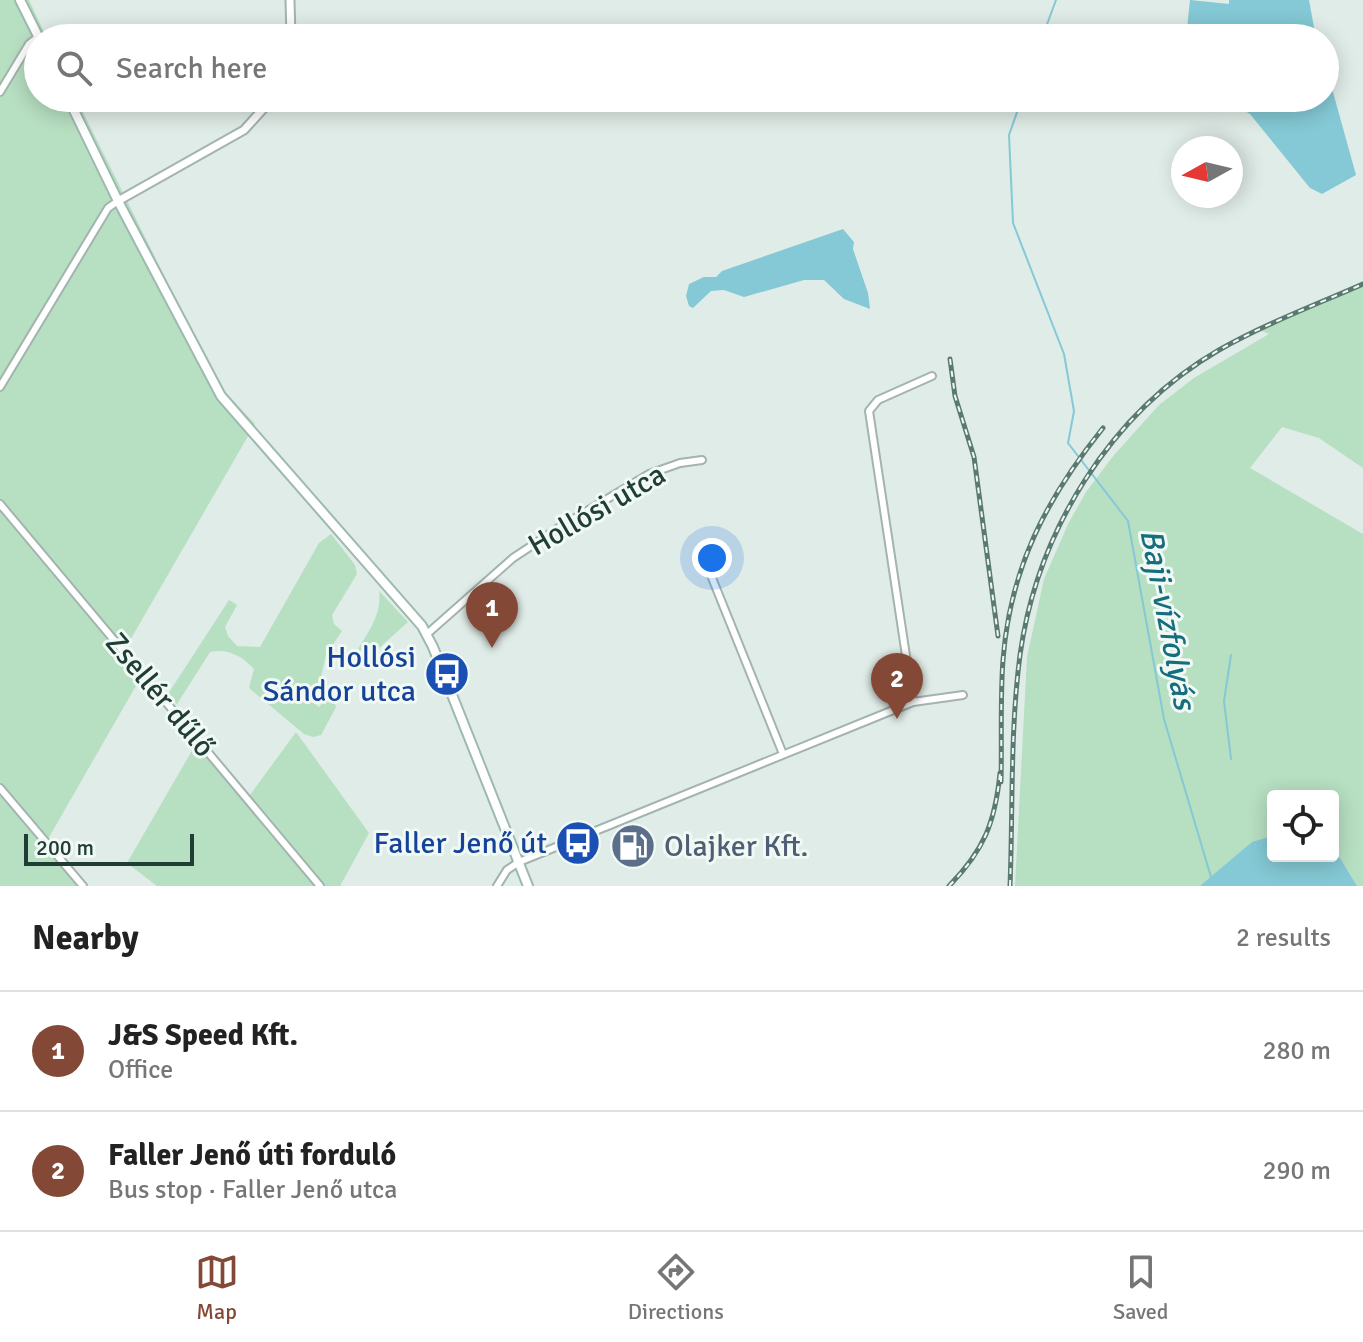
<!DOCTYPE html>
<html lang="en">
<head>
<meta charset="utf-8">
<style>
	body { margin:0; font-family:Signika,sans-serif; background:#f2f2f2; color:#222 }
	.controls { position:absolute; right:24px; bottom:24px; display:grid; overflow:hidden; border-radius:8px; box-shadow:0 4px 20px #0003 }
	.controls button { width:72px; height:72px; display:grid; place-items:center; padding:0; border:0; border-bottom:2px solid #e0e0e0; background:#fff; color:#222; font:40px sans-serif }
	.compass { position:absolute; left:1171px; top:136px; width:72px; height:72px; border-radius:50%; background:#fff; box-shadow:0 4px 20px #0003; rotate:262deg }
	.scale { position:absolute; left:24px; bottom:20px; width:170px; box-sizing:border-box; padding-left:8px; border:4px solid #203e36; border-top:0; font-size:22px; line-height:28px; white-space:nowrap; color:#203e36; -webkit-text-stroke:6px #f1f9f5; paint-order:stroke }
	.you { position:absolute; left:712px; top:558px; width:28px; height:28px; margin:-20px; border:6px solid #fff; border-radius:50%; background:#1a73e8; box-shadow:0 0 0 12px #1a73e833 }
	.badge { display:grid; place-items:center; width:52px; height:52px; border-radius:50%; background:#844936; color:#fff; font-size:26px; font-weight:700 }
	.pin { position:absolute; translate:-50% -66px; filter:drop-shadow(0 2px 4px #0008) }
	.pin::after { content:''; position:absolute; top:42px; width:28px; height:24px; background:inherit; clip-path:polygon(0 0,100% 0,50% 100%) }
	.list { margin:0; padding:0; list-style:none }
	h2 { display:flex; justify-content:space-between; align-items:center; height:104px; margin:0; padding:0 32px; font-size:34px }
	h2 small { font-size:26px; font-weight:400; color:#767676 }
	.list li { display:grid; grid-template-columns:52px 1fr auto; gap:24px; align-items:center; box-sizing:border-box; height:120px; padding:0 32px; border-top:2px solid #e0e0e0 }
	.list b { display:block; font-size:30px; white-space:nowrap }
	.list p { margin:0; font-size:26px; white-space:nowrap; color:#767676 }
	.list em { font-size:26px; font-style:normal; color:#767676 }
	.icon { flex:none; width:44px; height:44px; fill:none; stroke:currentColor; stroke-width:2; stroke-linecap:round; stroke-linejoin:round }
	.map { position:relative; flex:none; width:1363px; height:886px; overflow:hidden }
	.search { position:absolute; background:#fff; box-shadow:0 4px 20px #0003; left:24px; right:24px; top:24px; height:88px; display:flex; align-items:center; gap:20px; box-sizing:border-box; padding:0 28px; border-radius:44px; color:#767676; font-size:30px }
	.sheet { height:344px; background:#fff }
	nav { display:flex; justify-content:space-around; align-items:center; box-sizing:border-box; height:112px; border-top:2px solid #e0e0e0; background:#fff; font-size:22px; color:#767676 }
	nav a { display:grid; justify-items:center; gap:4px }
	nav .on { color:#844936 }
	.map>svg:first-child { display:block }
</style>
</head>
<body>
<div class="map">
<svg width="1363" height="886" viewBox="0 0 1363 886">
	<rect width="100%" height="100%" fill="#e0ece7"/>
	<path fill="#b7dfc2" d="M0,0h29l18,38h-9v60h38l142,286 37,40 -130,225 20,21 -101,176 35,40h-79z
		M1363,281v187l-44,-30 -37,-11 -32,41 113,66v352h-6l-17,-27 -7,-4v-59h-60v41h-4l-69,49h-185l12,-229 17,-78 24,-55 18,-32 28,-37 45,-50 35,-27 75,-44 -12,-5z
		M331,534l24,31 2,9 -25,41 2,9 8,7 -16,24 -11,49 4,3 9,-10 6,4 2,6 -15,28 -8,2 -9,-3 -55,-46 5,-19c-12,-13 -26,-21 -44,-17l-33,52 -9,-10 61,-94 8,5 -12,22 3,9 9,10 23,1 59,-104z
		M379,591l29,31 -38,34 -12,-7c12,-20 24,-35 21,-58z
		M296,732l73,101 -29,53h-183l-30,-23 70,-121 50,57z"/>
	<path fill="#84c9d5" d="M1190,0l39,4v-4h80l7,38h-130z
		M1325,81l8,11 23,83 -34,19 -12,-6 -60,-74 -26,-16h101z
		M843,229l11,13 -1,7 15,44 2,16 -26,-10 -20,-19h-20l-60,17 -20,-7 -13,1 -18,17 -4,-2 -3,-10 3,-12 15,-7h12l6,-6z
		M1269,837h4v19l60,-1 7,3 17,28h-157l52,-44z"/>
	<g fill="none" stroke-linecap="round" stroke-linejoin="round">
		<path stroke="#84c9d5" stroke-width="2" d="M1042,38l14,-38
			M1022,98l-13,37 4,88 51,131 10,57 -6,32 60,78 36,198 47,158
			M1231,655l-7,46 7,58"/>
		<g stroke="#a3b4ae" stroke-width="10">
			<path id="minor" d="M0,92l29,-48 9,-7
				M0,387l108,-179 10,-7
				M0,504l320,382
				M704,558l79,196
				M427,634l86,-76 47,-31 89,-53 31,-11 22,-3
				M913,702l-44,-291 9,-11 54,-24
				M0,788l83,98
				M497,886l10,-16 12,-8 394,-160 50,-7"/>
		</g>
		<g stroke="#a3b4ae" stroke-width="11">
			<path id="tertiary" d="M290,0l1,38
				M118,201l126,-71 29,-32"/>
		</g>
		<g stroke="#9eb9af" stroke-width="12">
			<path id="secondary" d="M20,0l19,38
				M68,98l50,103 103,195 201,230 11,21 95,239"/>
		</g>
		<use href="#minor" stroke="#fff" stroke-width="6"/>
		<use href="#tertiary" stroke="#fff" stroke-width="7"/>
		<use href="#secondary" stroke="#fff" stroke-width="8"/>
		<g stroke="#5a7a71" stroke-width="5">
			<path id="rail" d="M950,359l5,37 19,61 24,179
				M1001,782c1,-41 -1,-82 2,-122 7,-92 43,-161 100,-232
				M949,886c35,-36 46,-63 51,-113
				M1010,886c3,-76 0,-155 10,-231 17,-123 90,-242 199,-305 46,-26 96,-45 144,-66"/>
		</g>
		<use href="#rail" stroke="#f1f9f5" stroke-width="2" stroke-dasharray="6" stroke-linecap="butt"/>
	</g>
	<defs>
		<g id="bus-disc" transform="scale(2.3)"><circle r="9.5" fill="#1a4fb4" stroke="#f1f9f5"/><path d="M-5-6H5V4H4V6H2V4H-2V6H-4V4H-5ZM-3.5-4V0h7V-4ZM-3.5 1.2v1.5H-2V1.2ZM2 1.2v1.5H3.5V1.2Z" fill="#fff"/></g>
		<g id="fuel-disc" transform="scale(2.3)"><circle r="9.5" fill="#5c6f8a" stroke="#f1f9f5"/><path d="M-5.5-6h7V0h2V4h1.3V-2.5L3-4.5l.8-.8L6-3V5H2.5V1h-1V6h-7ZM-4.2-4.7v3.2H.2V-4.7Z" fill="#fff"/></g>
	</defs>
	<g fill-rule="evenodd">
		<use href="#bus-disc" x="447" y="674"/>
		<use href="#bus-disc" x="578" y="843"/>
		<use href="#fuel-disc" x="633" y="846"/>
	</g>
	<g text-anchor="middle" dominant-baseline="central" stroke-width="6" stroke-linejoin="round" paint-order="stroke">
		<g font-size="30" fill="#203e36" stroke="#f1f9f5">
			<text transform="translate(597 510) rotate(-30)">Hollósi utca</text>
			<text transform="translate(160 695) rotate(50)">Zsellér dűlő</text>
		</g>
		<g font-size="30" fill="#164399" stroke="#f1f9f5" text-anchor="end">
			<text x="416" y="657">Hollósi<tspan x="416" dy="34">Sándor utca</tspan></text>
			<text x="547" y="843">Faller Jenő út</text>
		</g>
		<g font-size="30" fill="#4e5e75" stroke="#f1f9f5" text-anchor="start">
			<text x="664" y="846">Olajker Kft.</text>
		</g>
		<g font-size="32" font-style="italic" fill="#166d7e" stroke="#f1f9f5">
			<text transform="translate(1168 619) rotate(79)">Baji-vízfolyás</text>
		</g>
	</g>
</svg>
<div class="controls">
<button><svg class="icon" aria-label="locate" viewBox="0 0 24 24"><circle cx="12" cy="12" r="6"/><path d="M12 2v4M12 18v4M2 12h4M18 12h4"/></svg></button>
</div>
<svg class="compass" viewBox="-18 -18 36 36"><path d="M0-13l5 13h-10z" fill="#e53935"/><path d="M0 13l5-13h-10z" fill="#767676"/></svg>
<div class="scale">200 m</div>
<div class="you"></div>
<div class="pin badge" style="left:492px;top:648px">1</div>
<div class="pin badge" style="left:897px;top:719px">2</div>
<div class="search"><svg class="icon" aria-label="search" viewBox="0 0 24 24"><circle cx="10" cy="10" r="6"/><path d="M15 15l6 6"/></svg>Search here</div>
</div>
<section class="sheet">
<h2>Nearby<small>2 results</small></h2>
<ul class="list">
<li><span class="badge">1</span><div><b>J&amp;S Speed Kft.</b><p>Office</p></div><em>280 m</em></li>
<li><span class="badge">2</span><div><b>Faller Jenő úti forduló</b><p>Bus stop · Faller Jenő utca</p></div><em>290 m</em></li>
</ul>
</section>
<nav>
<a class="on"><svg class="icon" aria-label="map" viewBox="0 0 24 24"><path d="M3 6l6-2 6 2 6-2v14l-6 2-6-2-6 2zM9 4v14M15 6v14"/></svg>Map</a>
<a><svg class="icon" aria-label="directions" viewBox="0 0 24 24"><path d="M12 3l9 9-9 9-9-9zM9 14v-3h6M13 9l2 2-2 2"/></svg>Directions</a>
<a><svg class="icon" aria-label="saved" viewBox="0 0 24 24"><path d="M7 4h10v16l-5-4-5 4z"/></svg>Saved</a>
</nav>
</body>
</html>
